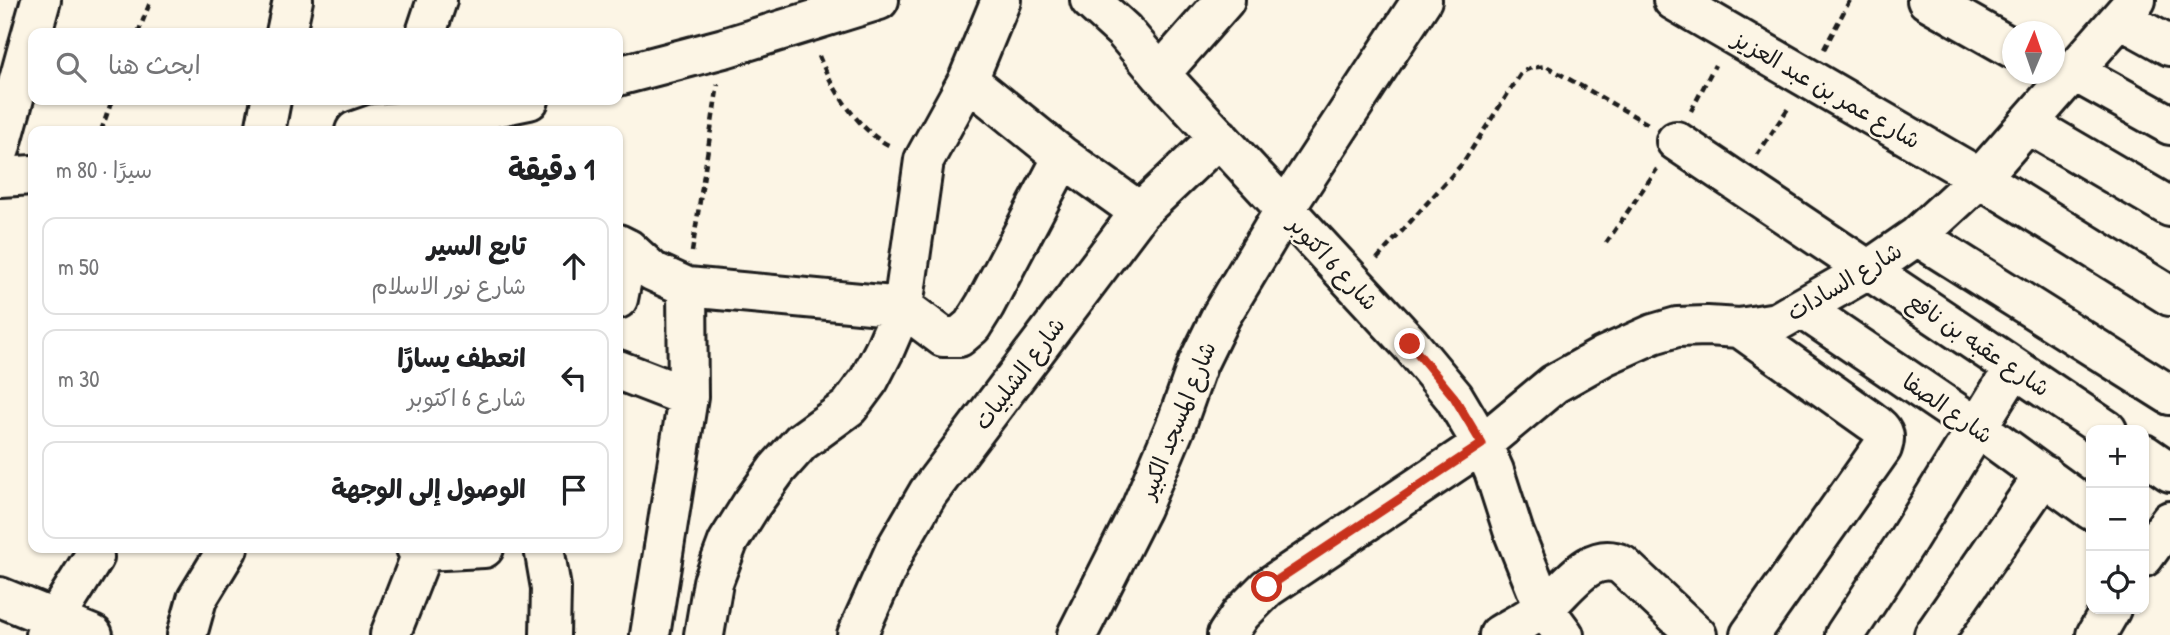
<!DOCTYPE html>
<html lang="ar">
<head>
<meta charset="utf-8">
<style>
	body { margin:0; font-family:"Patrick Hand","Playpen Sans Arabic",sans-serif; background:#f6f6f6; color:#202124; direction:rtl }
	.controls { position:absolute; right:21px; bottom:21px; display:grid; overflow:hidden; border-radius:14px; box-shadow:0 2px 5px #0004 }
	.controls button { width:63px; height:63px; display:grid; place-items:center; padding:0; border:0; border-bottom:2px solid #e0e0e0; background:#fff; color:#202124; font:35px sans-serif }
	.compass { position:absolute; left:2002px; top:21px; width:63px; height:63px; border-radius:50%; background:#fff; box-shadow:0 2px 5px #0004; rotate:2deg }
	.stop { position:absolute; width:21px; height:21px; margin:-16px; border:5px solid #c8321e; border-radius:50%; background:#fff }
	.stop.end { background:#c8321e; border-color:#fff; box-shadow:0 2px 7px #0008 }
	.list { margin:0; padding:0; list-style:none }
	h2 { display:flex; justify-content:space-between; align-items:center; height:91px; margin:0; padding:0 28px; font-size:30px }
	h2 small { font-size:23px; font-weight:400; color:#757577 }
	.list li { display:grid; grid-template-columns:46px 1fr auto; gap:21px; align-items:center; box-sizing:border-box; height:98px; margin:0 14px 14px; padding:0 14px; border:2px solid #e0e0e0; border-radius:14px }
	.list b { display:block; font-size:26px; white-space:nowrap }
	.list p { margin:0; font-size:23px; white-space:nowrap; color:#757577 }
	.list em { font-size:23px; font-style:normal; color:#757577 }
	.icon { flex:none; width:38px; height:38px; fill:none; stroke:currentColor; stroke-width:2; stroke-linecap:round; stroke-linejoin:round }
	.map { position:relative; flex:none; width:2170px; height:635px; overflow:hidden; direction:ltr }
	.search { position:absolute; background:#fff; box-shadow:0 2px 5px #0004; left:28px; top:28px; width:595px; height:77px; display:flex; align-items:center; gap:18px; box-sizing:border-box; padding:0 24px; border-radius:14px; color:#757577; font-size:26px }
	.panel { position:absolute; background:#fff; box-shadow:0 2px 5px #0004; left:28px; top:126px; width:595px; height:427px; border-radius:14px; direction:rtl }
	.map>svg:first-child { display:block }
</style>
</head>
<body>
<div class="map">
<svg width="2170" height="635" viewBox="0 0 2170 635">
	<rect width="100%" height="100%" fill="#fcf5e5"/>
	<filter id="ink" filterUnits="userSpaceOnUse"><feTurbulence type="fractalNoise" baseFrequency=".0143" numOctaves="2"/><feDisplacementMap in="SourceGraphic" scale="14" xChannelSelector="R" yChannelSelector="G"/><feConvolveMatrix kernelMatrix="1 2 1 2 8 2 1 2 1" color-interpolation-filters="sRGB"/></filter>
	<g filter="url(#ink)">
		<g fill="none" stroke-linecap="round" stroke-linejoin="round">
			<g stroke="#1c1c1c" stroke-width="44">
				<path id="minor" d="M1090,0l34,31 36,43 250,270 44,53 28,47 12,27 20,62 30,75 20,27
					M1673,0l307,178 190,118
					M1927,0l85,48
					M2121,19l49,27
					M286,33l7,-33
					M426,33l11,-33
					M2073,71l97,54
					M1160,74l65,-74
					M618,76l106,-28 155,-48
					M968,80l95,77 77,55
					M2028,124l142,83
					M265,131l6,-31
					M355,131l20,-7 61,-5 93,-19
					M1676,141l431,289
					M0,149l41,-149
					M0,177l33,-2
					M1917,236l253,159
					M618,244l10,5 24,22 35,16 216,20 40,30h16l13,-11 13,-21 78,-148
					M618,299l10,-50
					M1803,309l174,118 114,83
					M1740,328l131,93c12,8 16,13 11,27l-132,187
					M618,370l70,27
					M2144,454l26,18
					M416,548l7,3 61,-3
					M544,548l7,40 -1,47
					M2144,557l26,-36
					M0,597l93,38
					M45,635l49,-78
					M187,635l10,-36 31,-51
					M390,635l33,-84
					M650,635l38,-238 -1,-110
					M704,635l9,-53 15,-40 23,-37 26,-36 24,-27 48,-35 20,-27 15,-29 19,-44 21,-147 44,-80 33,-80
					M857,635l39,-87 32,-55 212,-281 79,-75
					M1077,635l64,-127 35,-83 22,-62 23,-47 64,-107 137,-209
					M1227,635l14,-21 26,-26 215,-144 72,-60 50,-28 49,-22 24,-7 30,-1 33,2 37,-6 91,-52 49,-34 63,-58 156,-178
					M1499,635c15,-9 33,-18 47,-29 21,-18 45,-57 76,-41l75,70
					M1845,635l62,-94 107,-173
					M1934,635l110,-160
					M2096,635l15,-26"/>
			</g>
			<path stroke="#1c1c1c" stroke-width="4.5" stroke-dasharray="7 5" stroke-linecap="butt" d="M138,33l13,-33
				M1824,49l26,-49
				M819,56c12,31 42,79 74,91
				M1691,111l24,-46
				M101,131l11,-31
				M1757,155l32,-48
				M1606,243l51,-74
				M692,252l26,-168
				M1377,259l85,-95 60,-92 9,-4 15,-2 102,58"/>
			<use href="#minor" stroke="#fcf5e5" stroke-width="38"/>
		</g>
	</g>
	<g fill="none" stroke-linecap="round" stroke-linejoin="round" filter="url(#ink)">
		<path stroke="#c8321e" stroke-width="9" d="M1267,587l215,-143 -28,-47 -44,-53"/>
	</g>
	<g text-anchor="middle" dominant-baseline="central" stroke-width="5" stroke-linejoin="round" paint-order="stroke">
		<g font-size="23" fill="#1c1c1c" stroke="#fcf5e5">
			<text transform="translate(1827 89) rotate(30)">شارع عمر بن عبد العزيز</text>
			<text transform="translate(1334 263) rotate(47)">شارع 6 اكتوبر</text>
			<text transform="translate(1844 281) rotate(-31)">شارع السادات</text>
			<text transform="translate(1979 344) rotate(34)">شارع عقبه بن نافع</text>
			<text transform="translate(1019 373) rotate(-53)">شارع الشلبيات</text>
			<text transform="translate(1948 408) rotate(35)">شارع الصفا</text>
			<text transform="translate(1177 420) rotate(-68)">شارع المسجد الكبير</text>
		</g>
	</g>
</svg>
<div class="controls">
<button>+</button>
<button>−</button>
<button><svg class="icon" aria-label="locate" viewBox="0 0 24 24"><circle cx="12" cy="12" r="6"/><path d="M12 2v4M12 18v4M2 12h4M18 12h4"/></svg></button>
</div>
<svg class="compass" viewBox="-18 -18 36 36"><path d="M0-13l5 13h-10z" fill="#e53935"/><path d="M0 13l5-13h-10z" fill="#757577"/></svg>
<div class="stop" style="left:1267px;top:587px"></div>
<div class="stop end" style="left:1410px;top:344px"></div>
<div class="search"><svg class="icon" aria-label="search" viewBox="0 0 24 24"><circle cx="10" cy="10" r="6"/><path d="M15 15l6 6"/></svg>ابحث هنا</div>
<section class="panel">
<h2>1 دقيقة<small>سيرًا · 80 m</small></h2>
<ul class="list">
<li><svg class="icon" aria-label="ahead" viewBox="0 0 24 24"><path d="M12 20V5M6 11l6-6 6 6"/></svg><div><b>تابع السير</b><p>شارع نور الاسلام</p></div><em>50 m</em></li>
<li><svg class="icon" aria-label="left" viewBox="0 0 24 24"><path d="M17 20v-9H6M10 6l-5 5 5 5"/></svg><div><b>انعطف يسارًا</b><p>شارع 6 اكتوبر</p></div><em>30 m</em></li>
<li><svg class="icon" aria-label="arrive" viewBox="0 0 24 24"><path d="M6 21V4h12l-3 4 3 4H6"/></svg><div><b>الوصول إلى الوجهة</b></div></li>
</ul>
</section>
</div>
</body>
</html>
